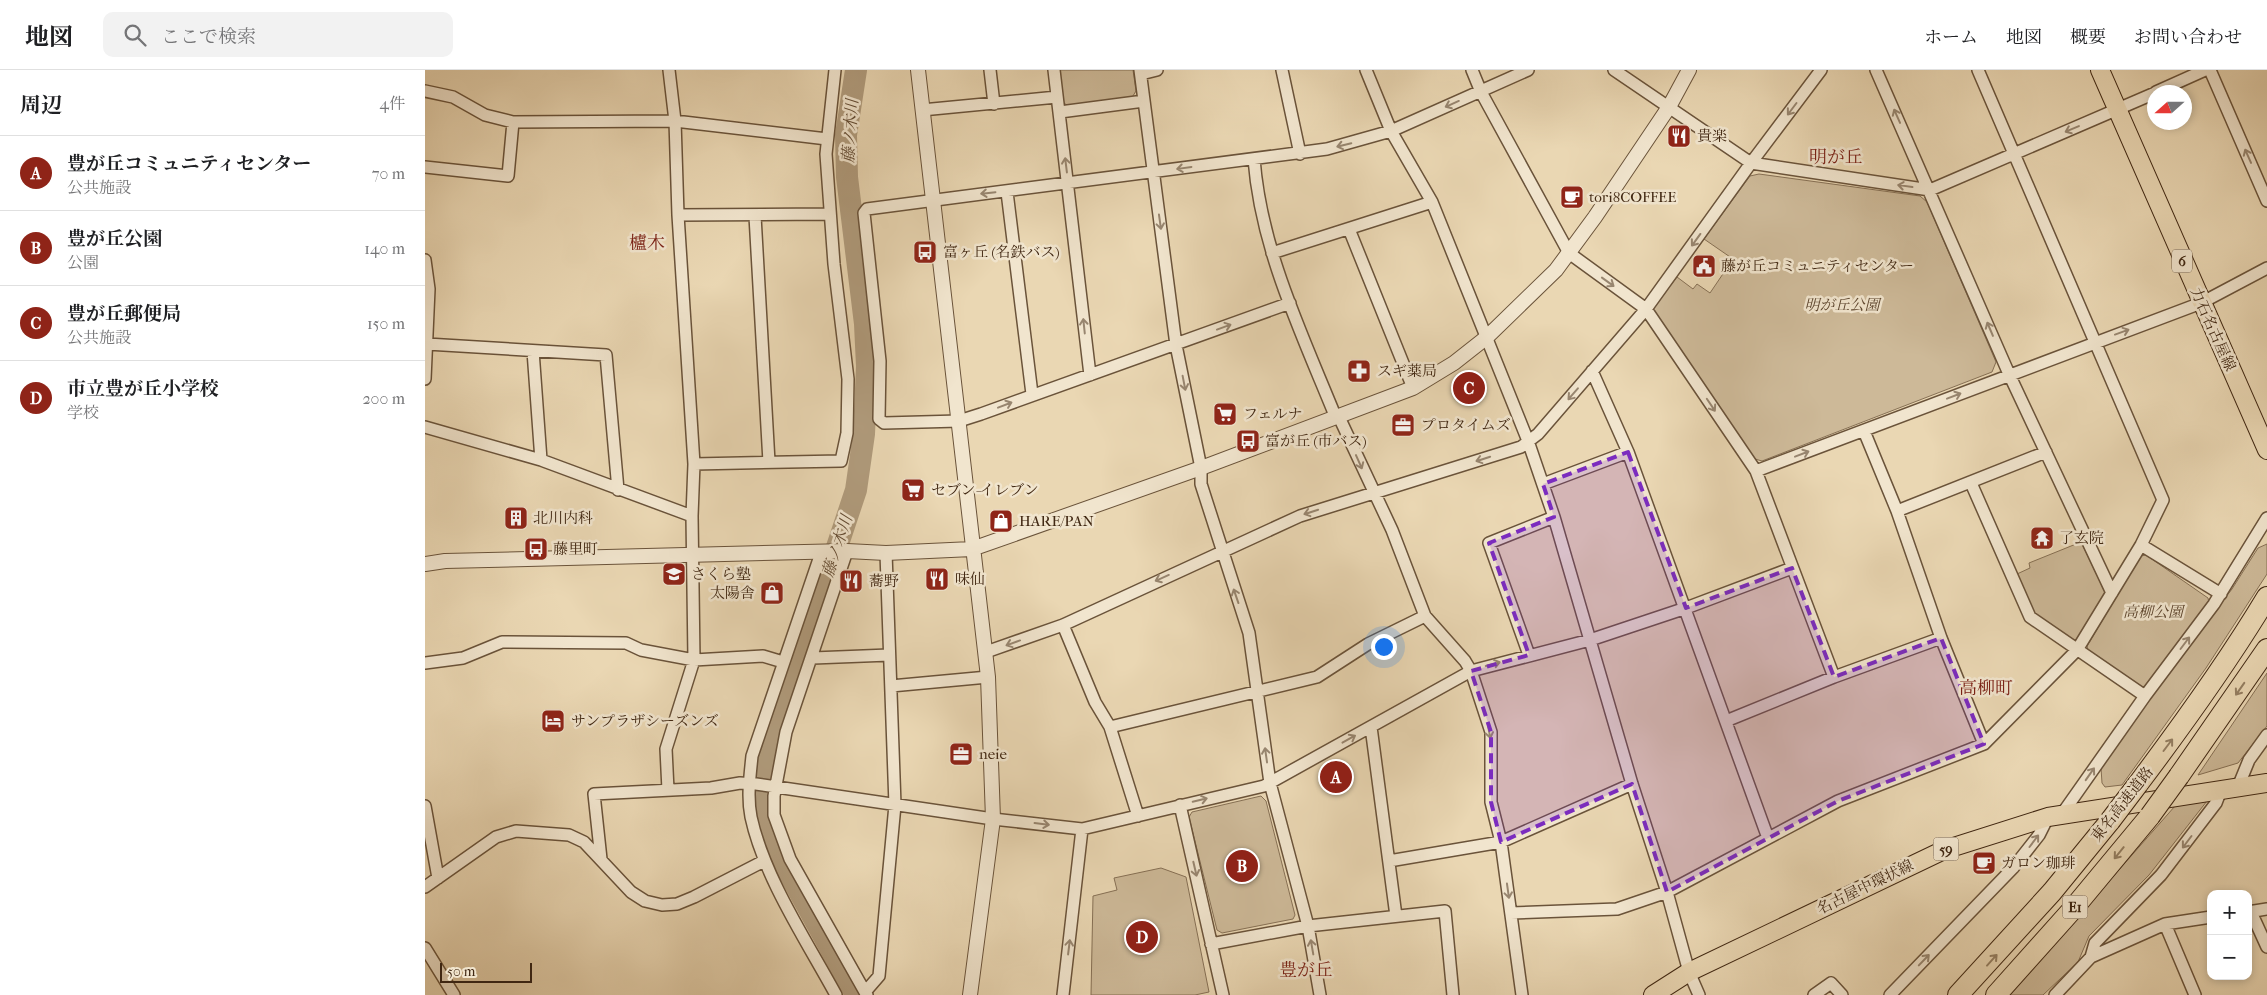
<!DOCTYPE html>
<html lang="ja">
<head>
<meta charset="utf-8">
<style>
	body { margin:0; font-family:"IM FELL French Canon","Noto Serif JP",serif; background:#f2f2f2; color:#202124 }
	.controls { position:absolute; right:15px; bottom:15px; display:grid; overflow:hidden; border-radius:10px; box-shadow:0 2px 8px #0003 }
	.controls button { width:45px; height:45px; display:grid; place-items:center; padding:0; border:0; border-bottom:1px solid #e0e0e0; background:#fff; color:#202124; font:25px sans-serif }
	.compass { position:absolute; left:1722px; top:15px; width:45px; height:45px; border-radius:50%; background:#fff; box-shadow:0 2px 8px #0003; rotate:249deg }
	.scale { position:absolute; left:15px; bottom:12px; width:92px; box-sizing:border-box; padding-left:5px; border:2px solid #402712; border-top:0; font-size:14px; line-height:18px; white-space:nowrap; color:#402712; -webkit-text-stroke:4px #f1e5ce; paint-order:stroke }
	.you { position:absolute; left:958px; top:576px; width:18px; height:18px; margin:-12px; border:4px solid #fff; border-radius:50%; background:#1a73e8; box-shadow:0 0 0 8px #1a73e833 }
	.badge { display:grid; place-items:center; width:32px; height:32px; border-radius:50%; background:#8f2418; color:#fff; font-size:16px; font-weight:700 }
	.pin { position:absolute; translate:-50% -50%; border:2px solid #fff; box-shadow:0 1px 5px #0006 }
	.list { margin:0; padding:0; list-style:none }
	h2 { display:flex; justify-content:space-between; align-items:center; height:65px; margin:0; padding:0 20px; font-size:21px }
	h2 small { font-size:16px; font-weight:400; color:#757577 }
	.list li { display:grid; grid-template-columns:32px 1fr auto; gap:15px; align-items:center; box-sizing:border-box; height:75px; padding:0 20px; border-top:1px solid #e0e0e0 }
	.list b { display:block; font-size:19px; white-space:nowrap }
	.list p { margin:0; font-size:16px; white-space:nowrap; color:#757577 }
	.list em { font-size:16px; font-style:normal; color:#757577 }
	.icon { flex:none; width:28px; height:28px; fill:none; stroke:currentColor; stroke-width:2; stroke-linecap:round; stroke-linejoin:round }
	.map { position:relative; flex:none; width:1842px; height:925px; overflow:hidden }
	header { display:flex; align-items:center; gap:30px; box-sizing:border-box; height:70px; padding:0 25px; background:#fff; border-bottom:1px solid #e0e0e0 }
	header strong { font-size:24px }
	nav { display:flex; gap:28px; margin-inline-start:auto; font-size:18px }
	.search { width:350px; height:45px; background:#f2f2f2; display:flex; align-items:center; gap:12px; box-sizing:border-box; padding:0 18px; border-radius:10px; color:#757577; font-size:19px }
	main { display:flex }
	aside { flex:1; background:#fff }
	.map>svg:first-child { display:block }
</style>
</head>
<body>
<header>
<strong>地図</strong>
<div class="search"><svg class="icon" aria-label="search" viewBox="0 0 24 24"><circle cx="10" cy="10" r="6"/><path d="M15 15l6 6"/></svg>ここで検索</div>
<nav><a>ホーム</a><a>地図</a><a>概要</a><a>お問い合わせ</a></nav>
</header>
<main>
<aside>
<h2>周辺<small>4件</small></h2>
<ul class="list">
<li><span class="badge">A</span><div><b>豊が丘コミュニティセンター</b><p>公共施設</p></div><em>70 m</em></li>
<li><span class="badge">B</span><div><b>豊が丘公園</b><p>公園</p></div><em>140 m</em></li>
<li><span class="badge">C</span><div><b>豊が丘郵便局</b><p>公共施設</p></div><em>150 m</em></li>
<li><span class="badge">D</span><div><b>市立豊が丘小学校</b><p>学校</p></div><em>200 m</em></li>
</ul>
</aside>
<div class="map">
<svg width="1842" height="925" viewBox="0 0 1842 925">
	<rect width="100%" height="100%" fill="#ead7b3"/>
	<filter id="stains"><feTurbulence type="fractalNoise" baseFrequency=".004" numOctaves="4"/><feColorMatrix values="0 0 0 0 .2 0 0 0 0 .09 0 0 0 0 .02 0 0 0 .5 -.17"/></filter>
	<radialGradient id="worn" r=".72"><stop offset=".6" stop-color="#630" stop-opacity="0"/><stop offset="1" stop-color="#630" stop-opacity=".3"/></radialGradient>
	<path fill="#cdb998" stroke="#867055" d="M634,0h74l3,21 -5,8 -62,8 -6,-5z
		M1334,104l161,22 7,6 69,160 -4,10 -230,89 -7,-2 -102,-147 1,-6 23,-29 16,12 4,-5 13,9 23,-34 -29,-20 46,-63z
		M1656,472l24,50 -25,47 -8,2 -38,-27 -17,-40 13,-6 -1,-5z
		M1842,474v30l-61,94 -84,117 -17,2 -3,-4 -1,-15 47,-69 84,-110 26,-41z
		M1721,485l62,43 1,5 -62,83 -6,1 -53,-37 -1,-4 54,-90z
		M1842,603v53l-29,37 -40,12z
		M836,726l5,5 29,114 -2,4 -71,14 -5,-3 -28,-113 3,-5z
		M1782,731l-58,74 -60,61 -11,26 -35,33h-37l26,-26 143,-163z
		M736,798l25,9 23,115 -14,3h-104l2,-99 24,-6 -3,-12z"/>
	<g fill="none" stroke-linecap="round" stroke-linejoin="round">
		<path stroke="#b09b7c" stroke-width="22" d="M431,925l-78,-142 -11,-33 -3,-36 8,-42 84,-252 8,-56 3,-68 -2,-42 -18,-147 -1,-42 10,-65"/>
		<g stroke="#6a533a" stroke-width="14">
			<path id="minor" d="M565,0l4,34
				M629,0l36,305
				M715,0l36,275 25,123v16l48,149 21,150 38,143 12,69
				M857,0l18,84
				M941,0l25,61 41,71 96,239 26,76 78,267 35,108 22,80 10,23
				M1047,0l9,22 88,161 77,56 110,162 78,206
				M1189,0l137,93 179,27 225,-97
				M1451,0l133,304 103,219
				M1785,0l57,131
				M716,4l16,-4
				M0,21l28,6 32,18 28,7 162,-1 152,18
				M1731,22l49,-22
				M497,40l135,-13
				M635,42l84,-11
				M829,89c7,91 48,175 82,259
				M0,97l83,9 5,-54
				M582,122l25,202
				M253,145l152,-1
				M330,146l14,246
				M924,159l64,159
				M847,183l160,-51
				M0,190l4,29 -4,90
				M865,233l-309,111 -22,7 -75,2 -5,-4 1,-58 -16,-148 3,-4 460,-60 64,-18 137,-61
				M2,274l179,11 12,135
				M108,281l8,109
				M1167,301l36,81 140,386
				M914,347l53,113 33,86 40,45 6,10 20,61v70l10,40 21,153
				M0,357l116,33 151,56
				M1439,361l33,80 44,127 43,106
				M269,394l147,-3 6,-28 1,-54 -14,-115 -8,-110 9,-84
				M1331,401l445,-168 66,-35
				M1546,413l59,134 115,79
				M1118,414l85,-32
				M1472,441l149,-59
				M1716,475l80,49
				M422,481l-61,181 -12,64v19l16,44 75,133
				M396,483l-69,203c-2,20 -5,41 -1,61 13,60 55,123 85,178
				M638,555l32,77 15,25 28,89
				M561,582l77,-27 237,-109 221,-69 17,-13 108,-125 105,-146 70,-93
				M1104,585l-40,-112 65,-26
				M388,588l76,-3
				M0,593l38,-5 39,-16 124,1 15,7 53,10 69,-4 20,6
				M466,616l97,-9
				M1301,651l108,-44 107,-39
				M685,657l207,-50 51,-33 57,-28
				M946,657l25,189
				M1813,717l11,-27 18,-25
				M243,720l-2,-41 28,-89 -2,-144 2,-52 -16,-249 -3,-94 -6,-51
				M755,735l43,190
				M0,736l13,72
				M1637,744l83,-118 69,-92 53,-86
				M176,789l-7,-65 117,-6 29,-5 16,1 237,35 89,10 182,-43 207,-115 119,-31 96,-32 106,-40
				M964,791l112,-19 131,-58
				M0,817l71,-50 20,-6 53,4 15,7 47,50 14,9 17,4 15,-1 17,-7 70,-36
				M1823,842l19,-3
				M1826,842l16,35
				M1086,843l106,-4 50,-17 171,-91 146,-57 93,-94 64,-105 22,-45 -185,-430
				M1740,854l30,71
				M786,874l97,-18 137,-15 8,84
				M0,878l29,47
				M1666,887l4,-14 66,-68 55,-72 5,-13
				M442,925l-2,-3 14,-16 16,-171 -9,-252
				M638,925l19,-166
				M1389,925l17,-12 11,12
				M1465,925l123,-127 26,-33 9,-18
				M1630,925l36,-38 74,-33 46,-7"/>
		</g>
		<g stroke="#6a533a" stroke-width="16">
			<path id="tertiary" d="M493,0l70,607 5,142 -23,176
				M0,494l20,-3 402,-10 39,2 86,-4 229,-81 212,-80 41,-25 33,-26 69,-67 39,-53 74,-110 20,-37"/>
		</g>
		<g stroke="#402712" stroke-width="20">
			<path id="primary" d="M1675,0l167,380
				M1228,925l36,-23 255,-122 104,-33 219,-34"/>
		</g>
		<g stroke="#402712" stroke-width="22">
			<path id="motorway" d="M1754,706l88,-127
				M1713,714c46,-61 90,-122 129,-187
				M1533,925l94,-103 58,-71
				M1571,925l76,-85 78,-94"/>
		</g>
		<use href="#minor" stroke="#f1e5ce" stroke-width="11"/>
		<use href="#tertiary" stroke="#f1e5ce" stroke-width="14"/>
		<use href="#primary" stroke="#ead7b3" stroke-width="18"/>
		<use href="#motorway" stroke="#ead7b3" stroke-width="20"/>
		<g stroke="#402712" stroke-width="22" stroke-linecap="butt">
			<path id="motorway-bridge" d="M1725,746l29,-40
				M1685,751l28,-37"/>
		</g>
		<use href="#motorway-bridge" stroke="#ead7b3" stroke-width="20"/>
	</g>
	<defs><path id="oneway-shaft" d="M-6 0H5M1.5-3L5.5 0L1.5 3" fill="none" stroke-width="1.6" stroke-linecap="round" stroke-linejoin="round" transform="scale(1.25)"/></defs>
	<g stroke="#988670">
		<use href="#oneway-shaft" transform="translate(1027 34) rotate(156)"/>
		<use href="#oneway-shaft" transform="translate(1367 39) rotate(127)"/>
		<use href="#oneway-shaft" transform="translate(1472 46) rotate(-114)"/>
		<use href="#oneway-shaft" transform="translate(1647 59) rotate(157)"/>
		<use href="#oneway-shaft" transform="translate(919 75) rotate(167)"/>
		<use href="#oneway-shaft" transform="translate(1823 86) rotate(-114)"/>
		<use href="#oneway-shaft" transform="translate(641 95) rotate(-97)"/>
		<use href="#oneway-shaft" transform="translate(759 98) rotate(172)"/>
		<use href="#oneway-shaft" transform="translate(1480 116) rotate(-172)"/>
		<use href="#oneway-shaft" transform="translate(563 123) rotate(174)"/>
		<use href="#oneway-shaft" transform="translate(735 152) rotate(82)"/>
		<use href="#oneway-shaft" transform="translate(1271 170) rotate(126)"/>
		<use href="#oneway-shaft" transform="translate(1183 212) rotate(36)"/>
		<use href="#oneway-shaft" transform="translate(659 256) rotate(-96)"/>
		<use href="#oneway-shaft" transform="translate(799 257) rotate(-20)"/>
		<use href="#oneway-shaft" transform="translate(1565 259) rotate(-113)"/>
		<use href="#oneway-shaft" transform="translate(1697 262) rotate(-20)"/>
		<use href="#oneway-shaft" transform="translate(759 313) rotate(79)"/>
		<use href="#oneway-shaft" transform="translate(1148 324) rotate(131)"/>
		<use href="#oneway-shaft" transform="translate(1529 326) rotate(-21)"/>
		<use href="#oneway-shaft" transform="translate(580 335) rotate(-21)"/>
		<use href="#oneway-shaft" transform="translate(1286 335) rotate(56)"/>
		<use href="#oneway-shaft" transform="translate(1377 384) rotate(-21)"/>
		<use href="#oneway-shaft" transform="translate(1058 389) rotate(162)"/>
		<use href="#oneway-shaft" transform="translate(934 392) rotate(66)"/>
		<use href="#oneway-shaft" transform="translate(886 442) rotate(162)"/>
		<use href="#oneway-shaft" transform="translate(737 508) rotate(156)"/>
		<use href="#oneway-shaft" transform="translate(811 526) rotate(-109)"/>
		<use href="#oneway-shaft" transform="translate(588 573) rotate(160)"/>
		<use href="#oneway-shaft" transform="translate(1760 573) rotate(-53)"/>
		<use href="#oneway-shaft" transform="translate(1068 594) rotate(-15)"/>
		<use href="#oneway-shaft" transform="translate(1064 661) rotate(79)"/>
		<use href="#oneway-shaft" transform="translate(924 669) rotate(-29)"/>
		<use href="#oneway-shaft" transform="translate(841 685) rotate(-98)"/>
		<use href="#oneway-shaft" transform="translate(1665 704) rotate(-55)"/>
		<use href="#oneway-shaft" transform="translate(775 730) rotate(-13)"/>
		<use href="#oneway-shaft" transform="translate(617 754) rotate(7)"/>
		<use href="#oneway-shaft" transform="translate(1609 771) rotate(-53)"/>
		<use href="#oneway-shaft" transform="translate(1762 772) rotate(127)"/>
		<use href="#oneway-shaft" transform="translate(770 799) rotate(77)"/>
		<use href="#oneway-shaft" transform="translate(1083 821) rotate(82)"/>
		<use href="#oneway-shaft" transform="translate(644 877) rotate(-83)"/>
		<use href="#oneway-shaft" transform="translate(887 877) rotate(-100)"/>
		<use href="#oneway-shaft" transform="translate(1499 890) rotate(-46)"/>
	</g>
	<g stroke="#957f62">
		<use href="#oneway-shaft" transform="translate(1815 619) rotate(125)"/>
		<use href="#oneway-shaft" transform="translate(1743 675) rotate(-53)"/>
		<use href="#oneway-shaft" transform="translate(1694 783) rotate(129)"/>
		<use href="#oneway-shaft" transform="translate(1567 890) rotate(-48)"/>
	</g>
	<path fill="#7b2cbf" fill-opacity="0.2" stroke="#7b2cbf" stroke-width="4" stroke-dasharray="10 6" stroke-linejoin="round" d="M1203,382l58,156 106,-40 42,109 107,-39 43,106 -146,57 -171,91 -35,-108 -131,58 -10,-40v-70l-20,-61 58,-16 -40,-112 65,-26 -11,-33z"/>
	<defs>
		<g id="restaurant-square" transform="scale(1.25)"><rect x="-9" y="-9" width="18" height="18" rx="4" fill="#8f2418" stroke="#f1e5ce"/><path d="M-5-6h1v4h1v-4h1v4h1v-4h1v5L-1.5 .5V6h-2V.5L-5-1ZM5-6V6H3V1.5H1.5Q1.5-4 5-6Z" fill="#fff"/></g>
		<g id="cafe-square" transform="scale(1.25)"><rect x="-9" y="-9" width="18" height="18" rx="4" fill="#8f2418" stroke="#f1e5ce"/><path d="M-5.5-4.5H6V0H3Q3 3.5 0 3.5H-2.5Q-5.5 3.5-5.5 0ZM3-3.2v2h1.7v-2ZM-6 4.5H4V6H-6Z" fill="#fff"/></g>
		<g id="bus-square" transform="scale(1.25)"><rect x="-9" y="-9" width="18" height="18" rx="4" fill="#8f2418" stroke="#f1e5ce"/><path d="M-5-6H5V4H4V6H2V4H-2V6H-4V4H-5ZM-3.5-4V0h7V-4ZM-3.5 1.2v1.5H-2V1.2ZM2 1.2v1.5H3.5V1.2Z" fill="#fff"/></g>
		<g id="civic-square" transform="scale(1.25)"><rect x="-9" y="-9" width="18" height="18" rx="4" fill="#8f2418" stroke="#f1e5ce"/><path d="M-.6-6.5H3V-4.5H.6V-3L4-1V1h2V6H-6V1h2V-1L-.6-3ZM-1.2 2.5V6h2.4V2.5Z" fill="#fff"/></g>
		<g id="pharmacy-square" transform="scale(1.25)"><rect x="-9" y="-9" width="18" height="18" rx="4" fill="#8f2418" stroke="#f1e5ce"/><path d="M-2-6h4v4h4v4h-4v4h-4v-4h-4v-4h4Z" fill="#fff"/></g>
		<g id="supermarket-square" transform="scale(1.25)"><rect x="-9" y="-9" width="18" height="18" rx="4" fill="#8f2418" stroke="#f1e5ce"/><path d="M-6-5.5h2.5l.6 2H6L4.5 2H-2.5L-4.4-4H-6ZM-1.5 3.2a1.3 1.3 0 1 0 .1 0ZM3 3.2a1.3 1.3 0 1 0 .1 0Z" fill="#fff"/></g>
		<g id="office-square" transform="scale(1.25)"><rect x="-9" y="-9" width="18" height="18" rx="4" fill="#8f2418" stroke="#f1e5ce"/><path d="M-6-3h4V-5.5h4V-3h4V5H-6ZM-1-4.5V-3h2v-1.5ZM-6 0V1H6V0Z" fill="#fff"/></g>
		<g id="building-square" transform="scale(1.25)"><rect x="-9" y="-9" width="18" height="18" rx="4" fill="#8f2418" stroke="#f1e5ce"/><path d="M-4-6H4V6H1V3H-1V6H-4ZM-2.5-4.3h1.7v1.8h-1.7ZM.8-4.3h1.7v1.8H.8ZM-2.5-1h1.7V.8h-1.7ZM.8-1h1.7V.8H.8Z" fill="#fff"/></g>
		<g id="shop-square" transform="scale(1.25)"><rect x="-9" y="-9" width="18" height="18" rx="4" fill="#8f2418" stroke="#f1e5ce"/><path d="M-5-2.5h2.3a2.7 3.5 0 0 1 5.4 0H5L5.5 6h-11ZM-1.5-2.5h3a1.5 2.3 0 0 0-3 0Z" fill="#fff"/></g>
		<g id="temple-square" transform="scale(1.25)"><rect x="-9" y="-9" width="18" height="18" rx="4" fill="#8f2418" stroke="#f1e5ce"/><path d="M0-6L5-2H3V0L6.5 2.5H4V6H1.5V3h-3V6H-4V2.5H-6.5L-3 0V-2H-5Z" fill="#fff"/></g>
		<g id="school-square" transform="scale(1.25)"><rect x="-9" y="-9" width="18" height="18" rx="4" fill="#8f2418" stroke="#f1e5ce"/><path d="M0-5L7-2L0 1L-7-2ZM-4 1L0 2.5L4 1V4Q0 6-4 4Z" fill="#fff"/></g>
		<g id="hotel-square" transform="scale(1.25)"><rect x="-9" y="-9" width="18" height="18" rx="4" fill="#8f2418" stroke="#f1e5ce"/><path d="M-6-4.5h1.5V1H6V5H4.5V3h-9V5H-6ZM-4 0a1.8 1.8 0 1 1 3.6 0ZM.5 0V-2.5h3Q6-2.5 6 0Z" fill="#fff"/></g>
	</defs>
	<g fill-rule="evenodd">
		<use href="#restaurant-square" x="1254" y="66"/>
		<use href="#cafe-square" x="1147" y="127"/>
		<use href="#bus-square" x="500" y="182"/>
		<use href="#civic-square" x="1279" y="196"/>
		<use href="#pharmacy-square" x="934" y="301"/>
		<use href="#supermarket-square" x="800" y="344"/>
		<use href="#office-square" x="978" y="355"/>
		<use href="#bus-square" x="823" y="371"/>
		<use href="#supermarket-square" x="488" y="420"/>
		<use href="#building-square" x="91" y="448"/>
		<use href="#shop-square" x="576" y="451"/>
		<use href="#temple-square" x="1617" y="468"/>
		<use href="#bus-square" x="111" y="479"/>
		<use href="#school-square" x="249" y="504"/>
		<use href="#restaurant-square" x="512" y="509"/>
		<use href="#restaurant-square" x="426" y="511"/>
		<use href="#shop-square" x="347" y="523"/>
		<use href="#hotel-square" x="128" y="651"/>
		<use href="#office-square" x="536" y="684"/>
		<use href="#cafe-square" x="1559" y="793"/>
	</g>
	<g text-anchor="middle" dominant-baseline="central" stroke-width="5" stroke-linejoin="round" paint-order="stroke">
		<g fill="#f1e5ce" stroke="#75604a" stroke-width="1">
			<rect x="1747" y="179.5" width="20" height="23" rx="4"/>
			<rect x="1508.5" y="767.5" width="25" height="23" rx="4"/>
			<rect x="1637.5" y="825.5" width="25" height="23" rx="4"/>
		</g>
		<g font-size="14" font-weight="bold" fill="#402712">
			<text x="1757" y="191">6</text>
			<text x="1521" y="779">59</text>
			<text x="1650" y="837">E1</text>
		</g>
		<g font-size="15" fill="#402712" stroke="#f1e5ce" text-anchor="start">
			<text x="1272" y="66">貴楽</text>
			<text x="1164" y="127">tori8COFFEE</text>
			<text x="518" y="182">富ヶ丘 (名鉄バス)</text>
			<text x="1296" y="196">藤が丘コミュニティセンター</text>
			<text x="952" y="301">スギ薬局</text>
			<text x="818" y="344">フェルナ</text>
			<text x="996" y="355">プロタイムズ</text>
			<text x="840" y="371">富が丘 (市バス)</text>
			<text x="506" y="420">セブン-イレブン</text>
			<text x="108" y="448">北川内科</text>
			<text x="594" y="451">HARE/PAN</text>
			<text x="1634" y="468">了玄院</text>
			<text x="128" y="479">藤里町</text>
			<text x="266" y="504">さくら塾</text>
			<text x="530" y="509">味仙</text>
			<text x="444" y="511">蕎野</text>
			<text x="330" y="523" text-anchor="end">太陽舎</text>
			<text x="146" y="651">サンプラザシーズンズ</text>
			<text x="554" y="684">neie</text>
			<text x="1576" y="793">ガロン珈琲</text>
		</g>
		<g font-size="15" font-style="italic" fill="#5c442d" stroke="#f1e5ce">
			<text x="1417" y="235">明が丘公園</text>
			<text x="1728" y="542">高柳公園</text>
		</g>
		<g font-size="15" fill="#402712" stroke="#f1e5ce">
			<text transform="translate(1788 259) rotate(66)">力石名古屋線</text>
			<text transform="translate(1697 734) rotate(-52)">東名高速道路</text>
			<text transform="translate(1440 817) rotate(-26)">名古屋中環状線</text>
		</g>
		<g font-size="16" font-style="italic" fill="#624a32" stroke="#f1e5ce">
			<text transform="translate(425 61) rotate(-86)">藤ノ木川</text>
			<text transform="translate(412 476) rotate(-72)">藤ノ木川</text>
		</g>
		<g font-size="18" fill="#7a1f14" stroke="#f1e5ce">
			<text x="1411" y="87">明が丘</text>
			<text x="222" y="173">櫨木</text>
			<text x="1561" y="618">高柳町</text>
			<text x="881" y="900">豊が丘</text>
		</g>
	</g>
	<rect width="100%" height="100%" filter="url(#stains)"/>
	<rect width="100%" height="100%" fill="url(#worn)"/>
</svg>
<div class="controls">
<button>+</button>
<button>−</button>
</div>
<svg class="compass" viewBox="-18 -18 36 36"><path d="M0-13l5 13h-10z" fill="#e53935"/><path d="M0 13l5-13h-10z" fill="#757577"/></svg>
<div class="scale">50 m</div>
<div class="you"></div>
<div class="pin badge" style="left:911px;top:707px">A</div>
<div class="pin badge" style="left:817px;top:796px">B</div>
<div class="pin badge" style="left:1044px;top:318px">C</div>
<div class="pin badge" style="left:717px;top:867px">D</div>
</div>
</main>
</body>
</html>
